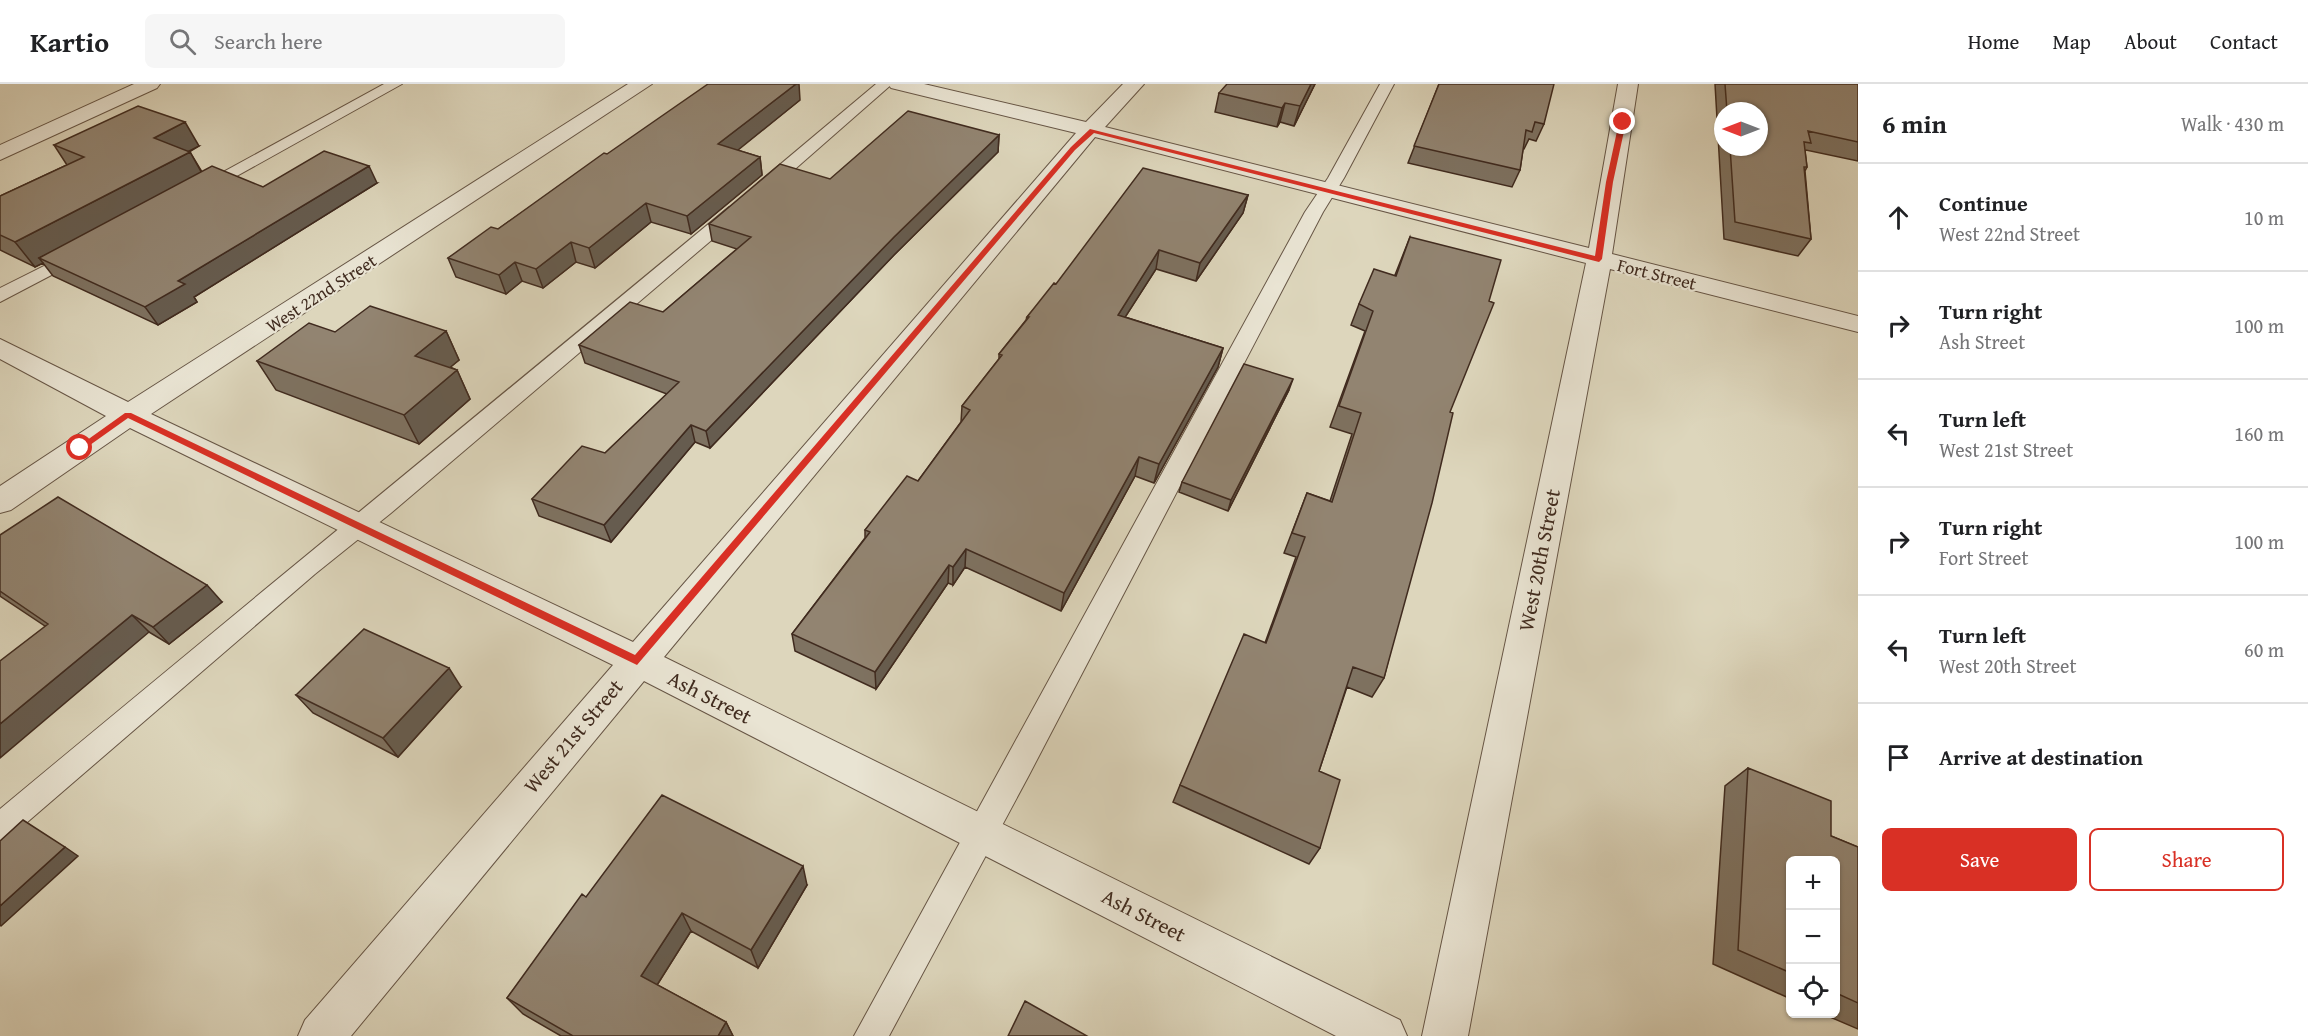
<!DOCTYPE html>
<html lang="en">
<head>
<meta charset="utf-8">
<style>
	body { margin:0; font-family:"Gentium Book Plus",serif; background:#f6f6f6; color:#202124 }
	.controls { position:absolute; right:18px; bottom:18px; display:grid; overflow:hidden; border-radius:9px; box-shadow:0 2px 4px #0004 }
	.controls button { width:54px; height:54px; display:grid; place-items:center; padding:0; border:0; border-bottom:2px solid #e0e0e0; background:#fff; color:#202124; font:30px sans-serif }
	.compass { position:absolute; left:1714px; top:18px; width:54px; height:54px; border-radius:50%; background:#fff; box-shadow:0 2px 4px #0004; rotate:270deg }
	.stop { position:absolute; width:18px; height:18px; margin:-14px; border:4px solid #d93025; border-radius:50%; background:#fff }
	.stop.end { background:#d93025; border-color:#fff; box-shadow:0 2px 6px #0008 }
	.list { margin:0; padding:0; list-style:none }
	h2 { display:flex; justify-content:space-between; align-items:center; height:78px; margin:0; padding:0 24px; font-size:26px }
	h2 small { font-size:20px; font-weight:400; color:#757577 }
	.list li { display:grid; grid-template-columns:39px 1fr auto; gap:18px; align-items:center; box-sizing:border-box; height:108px; padding:0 24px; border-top:2px solid #e0e0e0 }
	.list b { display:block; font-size:22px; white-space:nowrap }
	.list p { margin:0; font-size:20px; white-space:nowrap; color:#757577 }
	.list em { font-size:20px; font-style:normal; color:#757577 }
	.actions { display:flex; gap:12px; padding:18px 24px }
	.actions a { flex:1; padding:14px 0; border:2px solid #d93025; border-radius:9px; text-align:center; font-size:21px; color:#d93025 }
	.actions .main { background:#d93025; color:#fff }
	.icon { flex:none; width:33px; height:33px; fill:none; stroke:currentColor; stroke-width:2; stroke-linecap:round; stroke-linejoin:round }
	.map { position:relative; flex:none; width:1858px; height:952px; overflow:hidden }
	header { display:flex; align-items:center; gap:36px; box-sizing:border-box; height:84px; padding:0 30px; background:#fff; border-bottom:2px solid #e0e0e0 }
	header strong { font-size:28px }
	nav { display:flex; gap:33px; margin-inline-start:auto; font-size:21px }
	.search { width:420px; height:54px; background:#f6f6f6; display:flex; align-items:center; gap:15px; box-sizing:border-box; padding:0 21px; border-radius:9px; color:#757577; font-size:22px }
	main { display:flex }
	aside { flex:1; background:#fff }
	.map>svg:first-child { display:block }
</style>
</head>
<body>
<header>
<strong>Kartio</strong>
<div class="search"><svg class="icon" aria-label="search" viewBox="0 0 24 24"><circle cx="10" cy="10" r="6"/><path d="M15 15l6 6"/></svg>Search here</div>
<nav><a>Home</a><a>Map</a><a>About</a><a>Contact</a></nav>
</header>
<main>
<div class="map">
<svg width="1858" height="952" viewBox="0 0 1858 952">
	<rect width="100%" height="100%" fill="#ddd6bc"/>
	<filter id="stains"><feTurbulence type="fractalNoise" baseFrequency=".00333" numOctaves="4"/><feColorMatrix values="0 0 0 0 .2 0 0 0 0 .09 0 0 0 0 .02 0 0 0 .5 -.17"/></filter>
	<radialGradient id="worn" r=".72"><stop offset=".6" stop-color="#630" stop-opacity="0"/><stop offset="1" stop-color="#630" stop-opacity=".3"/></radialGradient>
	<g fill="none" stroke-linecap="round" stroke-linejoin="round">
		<g stroke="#675646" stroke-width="2">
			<path id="lane" d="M384,0h18l-194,108 -6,1 -8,-5z
				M876,0h16l-122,107h-12l-2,-4 2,-4z
				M1380,0h14l-50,94 -21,34 -295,565 -139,259h-35l451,-824 23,-34z
				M735,122l6,1 3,4 -3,4 -350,298 -76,61 -305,263 -10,4v-32c242,-202 486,-400 729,-602z
				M76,166l9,5 -3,4 -82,43v-14z"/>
		</g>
		<g stroke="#675646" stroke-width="2">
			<path id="street" d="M134,0h26l-3,4 -157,72v-15z
				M628,0h24l-501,330 482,228 443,-509 -185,-45 -3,-4h36l162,38 37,-38h21l-39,43 484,121 29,-164h20l-26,170 246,62v16l-248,-63 -142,767h-46l164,-773 -491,-126 -431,520 736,363 7,16h-71l-692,-355 -293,355h-53l7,-16 308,-355 -483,-237 -119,82 -11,3v-27l106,-70 -106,-57v-20l128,63z"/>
		</g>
		<use href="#lane" fill="#e9e4d3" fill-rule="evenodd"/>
		<use href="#street" fill="#e9e4d3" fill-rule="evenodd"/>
	</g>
	<path fill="#7e7261" stroke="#402b1f" stroke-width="1.5" fill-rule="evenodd" d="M1315,0l-21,42 -14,-4 -3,5 -62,-15 4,-19z
		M1439,0l105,40 -8,17 -7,-2 -5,10h-1l-3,21 -8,17 -104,-24z
		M1715,0h143v77l-52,-11 -1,1 2,16 -2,4 6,68 -13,17 -74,-17zM1723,27h36v36h-36z
		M800,16l-63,50 23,7 2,18 -71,59 -40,-12 -56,46 -19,-6 -33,26 -21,-7 -16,13 -50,-17 -8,-19 50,-29 109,-75z
		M999,51l-1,17 -104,103 -184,193 -15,-6 -84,100 -72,-26 -7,-17 73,-46 62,-59 -82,-31 -6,-18 84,-33 74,-63 -25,-8 -3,-17z
		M54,61l145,1 -10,6h1l12,20 61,15 114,-4 -183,114 3,5 -39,23 -105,-49 -10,-13 -8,4 -35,-17v-54l67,-31z
		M1248,111l-5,18 -47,68 -40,-12 -31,48 98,31 -5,19 -64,116 -19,-7 -74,135 -96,-44 -12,18 -5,-2 -72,106 -81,-38 -3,-17 73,-96v-8l53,-49 43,-59 1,-16 37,-47v-5l27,-34 1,-3 29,-33z
		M1410,153l40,175 -66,266 -12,19 -25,-10 -28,84 1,77 -11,16 -136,-62 7,-17 85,-142 31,-86 -12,-4 23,-60 23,8 22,-67 -22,-7 35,-96 -14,-6 8,-21 36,-29z
		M446,247l13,29 -9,7 7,3 13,29 -51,45 -143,-54 -19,-29 78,-29z
		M1289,306l-61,121 -49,-19 3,-10z
		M0,451l222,67 -53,42 -20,-12 -104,-6 -45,-30z
		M461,603l-63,70 -85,-44 -17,-18z
		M1748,684l83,68 27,11v182l-35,-15h13v-153h-45v138l-78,-35 12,-178z
		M807,801l-49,83 -67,-37 -34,54 69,37 7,14h-172l-38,-22 -16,-16 79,-101z"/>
	<path fill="#665c4f" stroke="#402b1f" stroke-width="1.5" d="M796,0h3l1,16 -78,63 -4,-19z
		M1311,0h4l-21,42 6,-20z
		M1285,19l-5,19 -3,5 5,-19z
		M185,38l14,24 -31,16 -14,-24z
		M999,51l-1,17 -104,103 -184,193 -4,-17 188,-194z
		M190,68l14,25 -165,81 4,5 -8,4 -20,-25z
		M760,73l2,18 -71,59 -4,-18z
		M369,82l8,17 -183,114 3,5 -39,23 -13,-18 33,-26z
		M1248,111l-5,18 -47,68 4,-18z
		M646,119l5,19 -56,46 -6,-20z
		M571,158l5,20 -33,26 -7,-19z
		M1159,166l-3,19 -41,64 3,-18z
		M515,178l7,19 -16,13 -7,-19z
		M446,247l13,29 -30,25 -14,-29z
		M1223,264l-5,19 -64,116 5,-19z
		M457,286l13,29 -51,45 -15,-29z
		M1293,295l-4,11 -61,121 3,-11z
		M691,341l4,17 -84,100 -7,-17z
		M1139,373l-4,19 -74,135 3,-18z
		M966,465l-1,18 -12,18v-18z
		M949,481l-1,18 -72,106 -1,-17z
		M207,501l15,17 -53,42 -16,-17z
		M132,531l17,17 -149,126v-34z
		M449,584l12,19 -63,70 -15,-19z
		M65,763l13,9 -77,70 -1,-1v-19z
		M803,782l4,19 -49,83 -7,-18z
		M682,829l9,18 -39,62 -11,-17z
		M726,938l7,14h-15z"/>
	<path fill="#928471" stroke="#402b1f" stroke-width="1.5" d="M708,0h88l-78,60 42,13 -73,59 -41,-13 -57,45 -18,-6 -35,27 -21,-7 -16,13 -51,-17 43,-31 7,2 106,-76 3,1z
		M1227,0h84l-11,22 -15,-3 -3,5 -63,-15z
		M1439,0h115l-10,40 -9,-2 -3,10 -6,-2 -6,40 -106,-24z
		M1725,0h133v58l-50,-11 3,12 -7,-1 3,25h-3l7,72 -76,-17 -5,-75h29v-36h-32z
		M138,22l47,16 -31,16 36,14 -175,90 -15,-7v-39l84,-39 -30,-12z
		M908,27l91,24 -105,102 -188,194 -15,-6 -87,100 -72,-26 50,-53 23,7 74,-71 -100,-37 51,-43 33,10 88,-75 -42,-13 71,-60 50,15z
		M324,67l45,15 -191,115 7,3 -40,23 -106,-49 173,-92 51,21z
		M1143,84l105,27 -48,68 -41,-13 -41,65 105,33 -64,116 -20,-7 -75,136 -98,-44 -13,18 -4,-2 -74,107 -83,-38 78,-102 -5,-2 42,-54 11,5 52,-71 -8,-4 40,-51 -3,-1 30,-37h-2l27,-34 2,1z
		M1410,153l91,23 -12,41 5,2 -44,109 3,1 -21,90 -48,175 -31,-11 -34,104 21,9 -20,68 -140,-63 64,-151 22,9 39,-106 -13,-4 15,-40 25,9 29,-89 -22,-7 34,-95 -14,-7 15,-35 22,7z
		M370,222l76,25 -31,25 42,14 -53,45 -147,-54 52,-38 26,9z
		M1244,280l49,15 -62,121 -49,-18z
		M58,413l149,88 -54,42 -21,-12 -132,109v-63l48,-37 -48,-33v-56z
		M364,545l85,39 -66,70 -87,-43z
		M1748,684l83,33v35l27,11v156l-22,-10v-132h-45v112l-53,-23z
		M662,711l141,71 -52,84 -69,-37 -41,63 85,46 -8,14h-145l-66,-38 75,-104 4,3z
		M23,736l42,27 -65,59v-65z
		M1025,917l62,35h-79z"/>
	<path fill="#d93025" d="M1623,36l3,2 -13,60 -11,77 -3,3 -505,-129 -19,17 -438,515 -509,-247 -45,32 -7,-2 49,-35h6l504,242 436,-508 19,-18 505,127 11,-74 13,-60z"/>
	<g text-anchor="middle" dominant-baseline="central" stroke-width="4.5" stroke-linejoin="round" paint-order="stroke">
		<g font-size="18" fill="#402b1f" stroke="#e9e4d3">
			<text transform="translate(1657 190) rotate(14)">Fort Street</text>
			<text transform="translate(321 209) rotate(-33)">West 22nd Street</text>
		</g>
		<g font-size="21" fill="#402b1f" stroke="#e9e4d3">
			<text transform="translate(1539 476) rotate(-79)">West 20th Street</text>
			<text transform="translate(710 613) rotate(27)">Ash Street</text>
			<text transform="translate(573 652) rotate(-50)">West 21st Street</text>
			<text transform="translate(1144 831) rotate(27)">Ash Street</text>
		</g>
	</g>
	<rect width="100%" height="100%" filter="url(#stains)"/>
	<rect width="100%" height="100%" fill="url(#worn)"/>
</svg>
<div class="controls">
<button>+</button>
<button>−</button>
<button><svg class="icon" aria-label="locate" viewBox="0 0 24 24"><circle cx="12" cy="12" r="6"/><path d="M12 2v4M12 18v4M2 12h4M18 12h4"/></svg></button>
</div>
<svg class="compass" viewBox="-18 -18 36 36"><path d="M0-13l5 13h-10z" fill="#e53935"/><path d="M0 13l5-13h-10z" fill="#757577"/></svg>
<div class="stop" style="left:80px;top:364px"></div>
<div class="stop end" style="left:1623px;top:38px"></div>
</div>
<aside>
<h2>6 min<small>Walk · 430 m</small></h2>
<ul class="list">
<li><svg class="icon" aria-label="ahead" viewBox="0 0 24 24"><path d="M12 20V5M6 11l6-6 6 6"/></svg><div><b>Continue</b><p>West 22nd Street</p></div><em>10 m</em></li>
<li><svg class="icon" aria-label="right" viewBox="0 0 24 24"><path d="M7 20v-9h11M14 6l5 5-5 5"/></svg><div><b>Turn right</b><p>Ash Street</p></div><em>100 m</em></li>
<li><svg class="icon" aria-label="left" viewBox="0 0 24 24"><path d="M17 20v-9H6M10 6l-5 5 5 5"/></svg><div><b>Turn left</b><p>West 21st Street</p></div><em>160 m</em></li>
<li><svg class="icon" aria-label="right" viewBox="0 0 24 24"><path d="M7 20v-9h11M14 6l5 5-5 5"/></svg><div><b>Turn right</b><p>Fort Street</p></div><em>100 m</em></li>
<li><svg class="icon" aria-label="left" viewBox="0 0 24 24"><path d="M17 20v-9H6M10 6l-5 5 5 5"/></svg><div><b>Turn left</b><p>West 20th Street</p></div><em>60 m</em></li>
<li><svg class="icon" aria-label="arrive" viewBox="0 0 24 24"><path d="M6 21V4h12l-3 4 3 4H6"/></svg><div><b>Arrive at destination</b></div></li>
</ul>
<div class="actions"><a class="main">Save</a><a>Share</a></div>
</aside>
</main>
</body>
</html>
